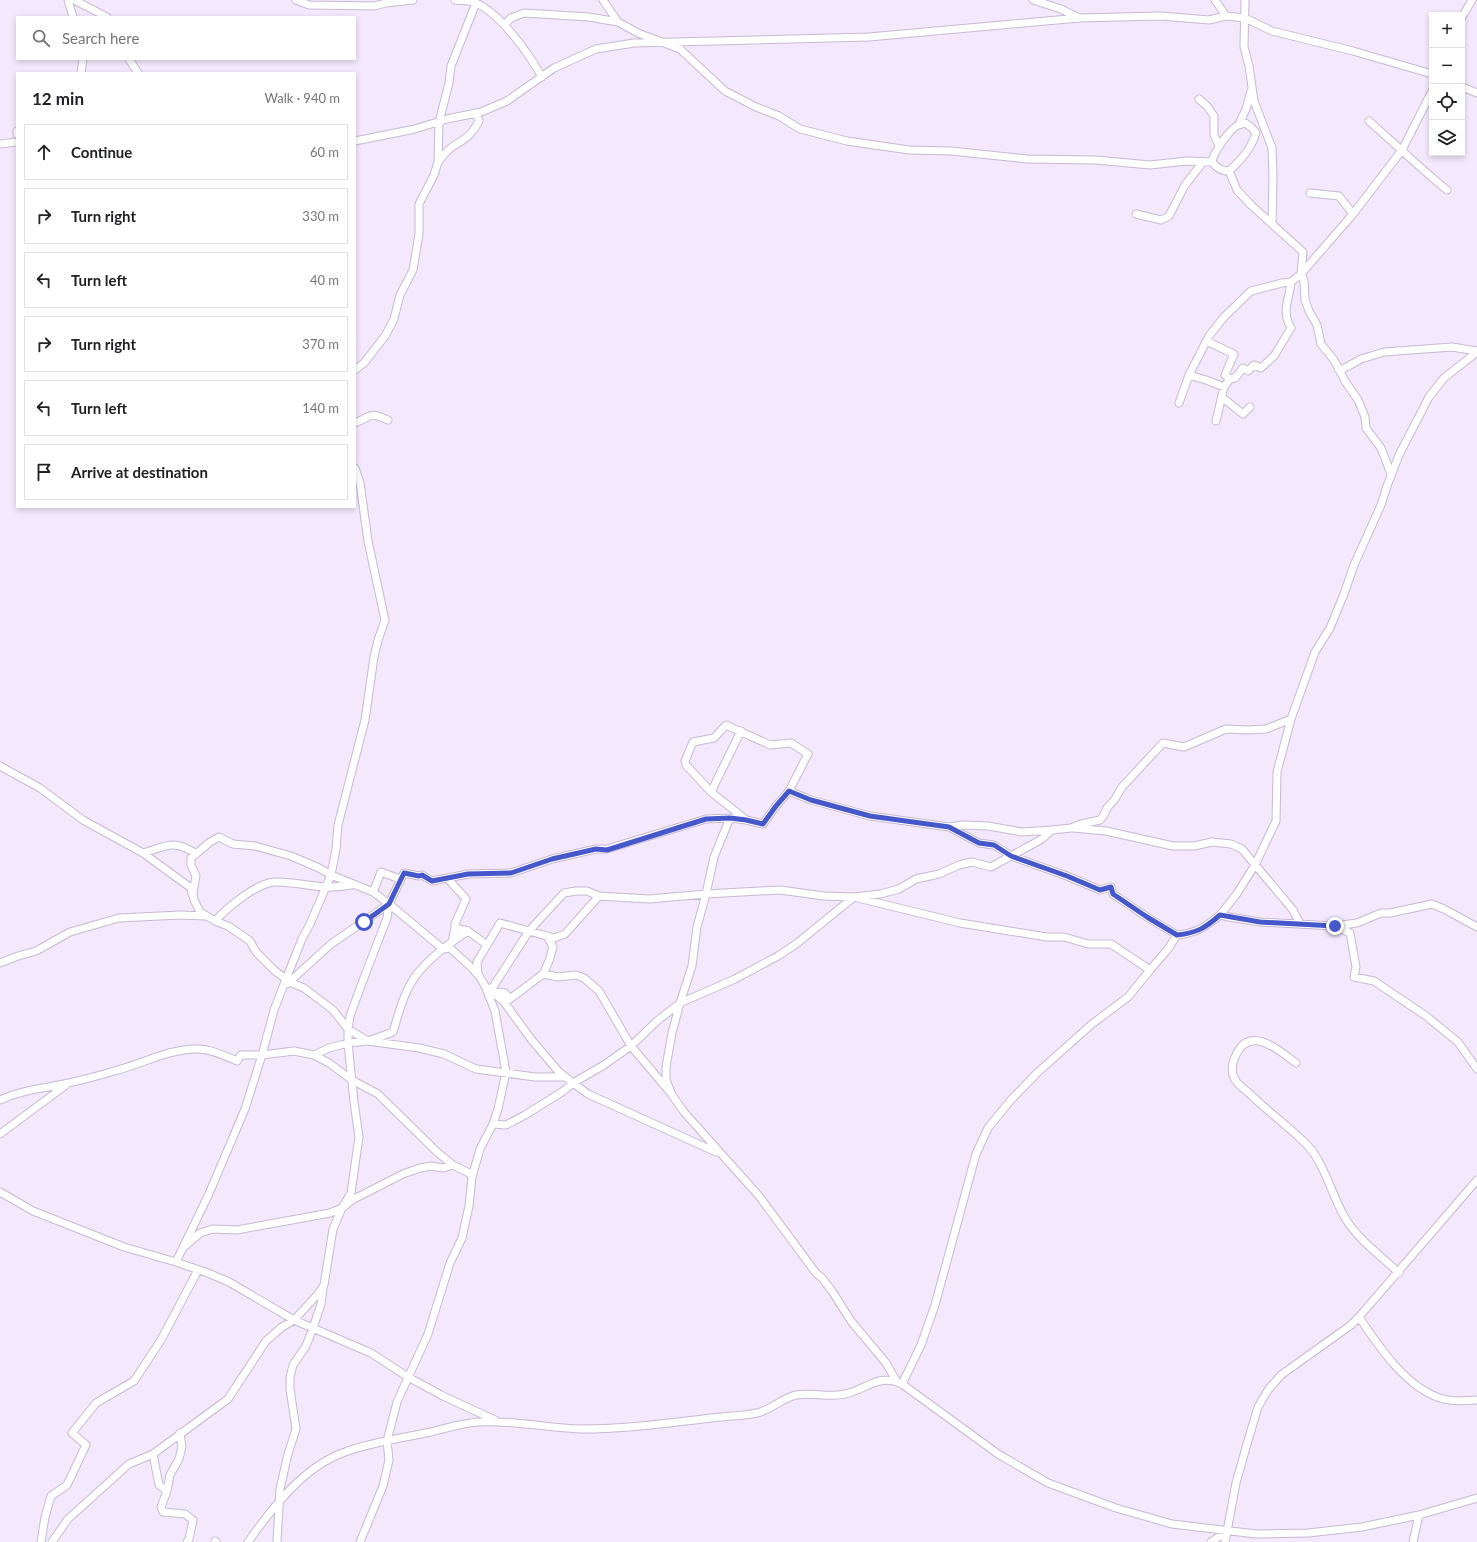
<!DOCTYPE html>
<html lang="en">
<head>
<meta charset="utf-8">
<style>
	body { margin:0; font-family:Lato,sans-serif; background:#f2f2f2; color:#202124 }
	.controls { position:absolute; right:12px; top:12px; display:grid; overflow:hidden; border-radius:0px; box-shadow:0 2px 6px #0003 }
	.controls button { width:36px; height:36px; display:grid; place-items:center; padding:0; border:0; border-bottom:1px solid #e0e0e0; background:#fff; color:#202124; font:20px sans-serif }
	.stop { position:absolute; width:12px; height:12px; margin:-9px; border:3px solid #4457cb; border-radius:50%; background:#fff }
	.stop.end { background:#4457cb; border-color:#fff; box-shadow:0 1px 4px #0008 }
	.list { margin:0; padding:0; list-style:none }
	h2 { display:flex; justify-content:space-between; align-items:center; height:52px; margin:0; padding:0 16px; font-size:17px }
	h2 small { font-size:13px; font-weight:400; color:#757577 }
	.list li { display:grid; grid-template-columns:26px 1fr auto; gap:12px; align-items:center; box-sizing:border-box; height:56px; margin:0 8px 8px; padding:0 8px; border:1px solid #e0e0e0; border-radius:0px }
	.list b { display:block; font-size:15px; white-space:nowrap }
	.list em { font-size:13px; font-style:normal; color:#757577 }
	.icon { flex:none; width:22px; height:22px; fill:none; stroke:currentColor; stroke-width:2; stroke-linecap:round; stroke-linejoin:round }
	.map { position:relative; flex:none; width:1477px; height:1542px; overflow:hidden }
	.search { position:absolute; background:#fff; box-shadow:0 2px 6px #0003; left:16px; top:16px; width:340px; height:44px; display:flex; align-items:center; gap:10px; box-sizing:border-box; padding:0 14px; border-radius:0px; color:#757577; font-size:15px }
	.panel { position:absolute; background:#fff; box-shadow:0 2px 6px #0003; left:16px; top:72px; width:340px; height:436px; border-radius:0px }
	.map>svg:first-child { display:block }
</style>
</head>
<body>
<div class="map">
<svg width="1477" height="1542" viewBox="0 0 1477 1542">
	<rect width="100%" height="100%" fill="#f4e8fd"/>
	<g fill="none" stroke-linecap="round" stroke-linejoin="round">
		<g stroke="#c7b9d1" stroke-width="9">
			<path id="minor" d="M68,0l5,17
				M74,0l33,17
				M296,0l13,5 65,1 12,-3 27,-3
				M455,0c6,1 15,0 21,3 25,11 53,51 66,74
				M603,0l15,22
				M1033,0l28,9 18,9
				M1215,0l11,16
				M1245,0l-1,47 5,19 5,35 18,47 1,28 -1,48
				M1462,17l10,-17
				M505,24l6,-6 13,-5 65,4 29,5 20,11 42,16 45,42 31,16 23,9 21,13 47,12 62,9 42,1 76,8 69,1 54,5 37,-4 25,1
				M129,59l9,14
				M81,73l2,-14
				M1462,87l15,6
				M1199,99l8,7 7,10v19l5,11
				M1369,121c26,23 51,47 78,69
				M1245,123l6,4 5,6c-5,16 -15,27 -27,38 -8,0 -12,-3 -17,-9 1,-9 18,-34 27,-37 0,-1 5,-1 6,-2z
				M1239,124l7,-15 5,-18
				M17,131v3
				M355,141l60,-12 32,-10 34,-7 26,-11 47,-33 42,-19 38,-6 235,-6 210,-19 82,-2 48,4 17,-4 19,2 27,13 81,20 79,23
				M0,144l17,-2
				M438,162c4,-5 9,-12 14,-15 13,-8 19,-11 27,-26l-3,-8
				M1229,171l8,19 14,15 52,47 -2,22 3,7 1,19 4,11 8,14 4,19 13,16 11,21 13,19 7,17 1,11 15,20 10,26
				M1310,193l29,3 14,18
				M1136,214l25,6 8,-4 16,-31 18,-23
				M1206,341l28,13 -9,21 5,4
				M1338,369h5l18,-10 23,-7 68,-5 25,4
				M355,370l9,-7 21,-27 9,-17 6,-24 13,-25 6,-36v-30l15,-29 4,-13 1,-40 10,-39 2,-17 25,-63 -1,-3
				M1189,375l17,5 18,7
				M1223,398l20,16 7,-7
				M1179,403l10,-28 20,-39 15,-19 27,-26 31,-8 9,-1 10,-8 52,-60 49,-64 30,-59
				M1216,421l8,-34 6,-8 5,-1 8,-10 5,3 6,-6 7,3 13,-12 17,-28c-10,-17 -2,-27 0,-46
				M355,423c18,-7 13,-12 33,-3
				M355,468l5,15 8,58 17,79 -7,20 -4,17 -9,63 -27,105 -2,24 -5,26 -21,49 -8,15 -16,40 3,3 15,6 29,22 15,19 20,12 51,7 25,6 32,15 59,8h29
				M0,766l40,22 43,32 60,33 48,35 1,6
				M711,792l30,-61
				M745,819l-34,-27 -25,-27 -1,-4 8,-19 21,-4 12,-13 44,20 21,-2 17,11 -19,37
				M949,827l30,16 15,2 17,11 56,20 33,14 11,-3 2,7 34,23 30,18
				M1073,828l33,3 67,15h21l18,-4 19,2 11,5 51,61 7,14
				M143,853c24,-7 30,-14 52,0
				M448,879l18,20 -11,25v4l-3,14
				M373,892l8,-20 19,7
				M1220,915l16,-20 19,-30 21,-44 1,-49 14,-53 24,-67 15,-24 14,-34 10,-29 27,-60 6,-19 12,-31 30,-58 15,-19 33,-26
				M215,921c12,-13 40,-37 59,-39 16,-1 34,4 50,5 9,1 19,-1 28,-2
				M1338,927l12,6 6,34 -2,10 20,4 52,35 32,26 19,27
				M455,928l13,3 19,14
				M443,949l7,-1 23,21 5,6
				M0,963l18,-7 18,-5 34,-19 49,-14 61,-3 25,1
				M543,974l6,-13 4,-14 -6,-11
				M287,984l44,-40 58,-40
				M488,988l16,14 27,37 27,32 15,12 15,11 128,58
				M491,990l38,-59 35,-38 12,-2h11l12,5 50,3 57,-5 74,-4 44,6 30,1 106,26 87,14h17l24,7h23l39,26
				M495,992l10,1 5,6 33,-25 15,3 18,-2 8,3 15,13 32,55 38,45
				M314,1055l15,8 23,17 26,14 59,58 16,13 16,8 3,4
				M1296,1063c-16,-12 -46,-39 -60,-8 -3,6 -5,13 -3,20 2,8 10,13 16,18 19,19 41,34 59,53 16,17 24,49 36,70 12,22 36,39 55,57
				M0,1100c19,-9 39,-11 59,-15 20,-4 39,-9 59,-15 26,-7 51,-21 79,-21 14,0 28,7 40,12l4,-6h21l32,-4 20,4 15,-7 19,-5 20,-2 25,-9c5,-16 9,-34 18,-49 12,-21 37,-39 57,-52
				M493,1124l13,1 19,-10 37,-23 11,-9 31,-18 27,-19 26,-25 23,-18 55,-24 43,-23 18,-12 58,-47 26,-3 19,-5 17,-10 23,-5 20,-9 13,-3 19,5 51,-28 10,-9 19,-2 10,-4 19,-4 4,-5 3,-7 8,-9 7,-12 41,-44 21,4 42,-18 21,1 19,-1 25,-10
				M0,1134l66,-49
				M0,1192l33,19 91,36 52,15 32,11 21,9 65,38 77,33 37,24 35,19 52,24
				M185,1246l15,-13 13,-4 24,1 93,-17 12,-5 10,-8 51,-26 17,-6 11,-2 12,2 10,-3
				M176,1262l32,-66 37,-87 17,-54 12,-45 12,-31 -11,-8 -19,-19 -6,-11 -22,-15 -13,-5 -15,-9 -6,-12 -1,-7 3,-17 -5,-11v-7l19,-16 9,-5 14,7 22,2 36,10 28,12 12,7 42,17 16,12 54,45
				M1359,1317c20,30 48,72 84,82 11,3 23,2 34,1
				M897,1382l-11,-19 -35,-42 -19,-30 -10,-13 -6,-5 -57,-77 -75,-84 -12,-17 -6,-15v-13l6,-34 8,-30 12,-37 5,-39 9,-33 8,-37 16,-39 16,2 17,4 13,-18 13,-15 22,9 59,16 79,11 14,-2 25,1 34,6 30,-2
				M902,1384l19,-39 14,-40 41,-151 12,-26 22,-27 27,-28 55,-49 36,-27 22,-27 18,-21 9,-14c20,-2 28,-8 43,-20l9,2 31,5 75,4 22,-3 24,-10h9l42,-9 12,5 33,18
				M153,1454l6,31 8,6 -6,16 2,5 22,2 8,6 -4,19 -2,3
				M167,1491l3,-16 9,-16 3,-12 -2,-14
				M215,1541l1,1
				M41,1542l4,-25 6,-21 16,-11 19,-40 -14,-12 24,-30 38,-22 27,-41 37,-70
				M52,1542l16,-23 61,-55 24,-10 75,-55 38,-58 16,-14 12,-7 24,-26 6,-9 9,-56 9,-21 9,-15 8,-56 -5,-35 -6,-59v-14l2,-13 12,-33 25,-65 2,-14 15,-31 15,3 3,-1 10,6 36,-7 43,-1 41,-14 44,-10h11l99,-30 24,-1
				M248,1542c25,-35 55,-75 97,-90 27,-10 57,-14 86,-20 15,-4 32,-9 48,-10 34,-2 68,6 102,7 42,0 89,-6 130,-11 14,-2 33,-2 46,-5 14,-3 25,-15 39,-18 16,-3 33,3 49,-1 21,-4 32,-21 57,-10l96,70 50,29 68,25 56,16 84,10 52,-1 54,-6 57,-12 58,-17
				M277,1542l3,-53 8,-35 8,-25 -6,-40v-12l3,-12 13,-19 7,-18 8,-24 2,-16
				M360,1542l23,-56 6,-26 -2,-19 10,-39 31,-68 22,-71 12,-25 7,-32 3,-29 8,-28 13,-25 5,-15 8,-37 -11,-61 -10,-25 -7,-12 -1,-12 23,-39 54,15 11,-4 34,-38
				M1211,1542l17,-11
				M1225,1542l11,-59 11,-39 11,-37 10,-17 13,-15 70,-50 8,-8 118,-137
				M1413,1542l6,-27"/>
		</g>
		<use href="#minor" stroke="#fff" stroke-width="7"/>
	</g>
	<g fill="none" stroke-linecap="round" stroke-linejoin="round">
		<path stroke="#4457cb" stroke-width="5" d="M364,922l25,-18 15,-31 15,3 3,-1 10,6 36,-7 43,-1 41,-14 44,-10 11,1 99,-31 24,-1 16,2 17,4 13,-18 13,-15 22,9 59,16 79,11 30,16 15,2 17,11 56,20 33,14 11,-3 2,7 34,23 30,18c20,-2 28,-7 43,-20l40,7 75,4"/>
	</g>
</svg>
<div class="controls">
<button>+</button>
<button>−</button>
<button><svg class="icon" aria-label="locate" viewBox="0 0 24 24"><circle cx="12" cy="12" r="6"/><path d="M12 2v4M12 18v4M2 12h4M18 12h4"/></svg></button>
<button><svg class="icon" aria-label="layers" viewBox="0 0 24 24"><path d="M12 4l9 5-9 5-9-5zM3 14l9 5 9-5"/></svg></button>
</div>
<div class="stop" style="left:364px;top:922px"></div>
<div class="stop end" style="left:1335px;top:926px"></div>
<div class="search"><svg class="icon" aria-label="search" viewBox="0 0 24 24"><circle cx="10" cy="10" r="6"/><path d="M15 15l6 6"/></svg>Search here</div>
<section class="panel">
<h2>12 min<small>Walk · 940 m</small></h2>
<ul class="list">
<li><svg class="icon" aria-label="ahead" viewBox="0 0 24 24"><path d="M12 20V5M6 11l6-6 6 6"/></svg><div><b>Continue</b></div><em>60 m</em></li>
<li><svg class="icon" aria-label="right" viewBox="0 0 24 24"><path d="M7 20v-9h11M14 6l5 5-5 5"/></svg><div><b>Turn right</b></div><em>330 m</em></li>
<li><svg class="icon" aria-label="left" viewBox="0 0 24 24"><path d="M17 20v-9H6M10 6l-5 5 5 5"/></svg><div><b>Turn left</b></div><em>40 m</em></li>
<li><svg class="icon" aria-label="right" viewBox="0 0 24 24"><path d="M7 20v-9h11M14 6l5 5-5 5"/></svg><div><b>Turn right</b></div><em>370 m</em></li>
<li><svg class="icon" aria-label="left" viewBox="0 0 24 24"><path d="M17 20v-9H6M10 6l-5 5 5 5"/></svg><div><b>Turn left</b></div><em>140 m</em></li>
<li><svg class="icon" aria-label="arrive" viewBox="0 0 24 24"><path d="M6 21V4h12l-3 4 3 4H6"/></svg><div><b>Arrive at destination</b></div></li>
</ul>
</section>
</div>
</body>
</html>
